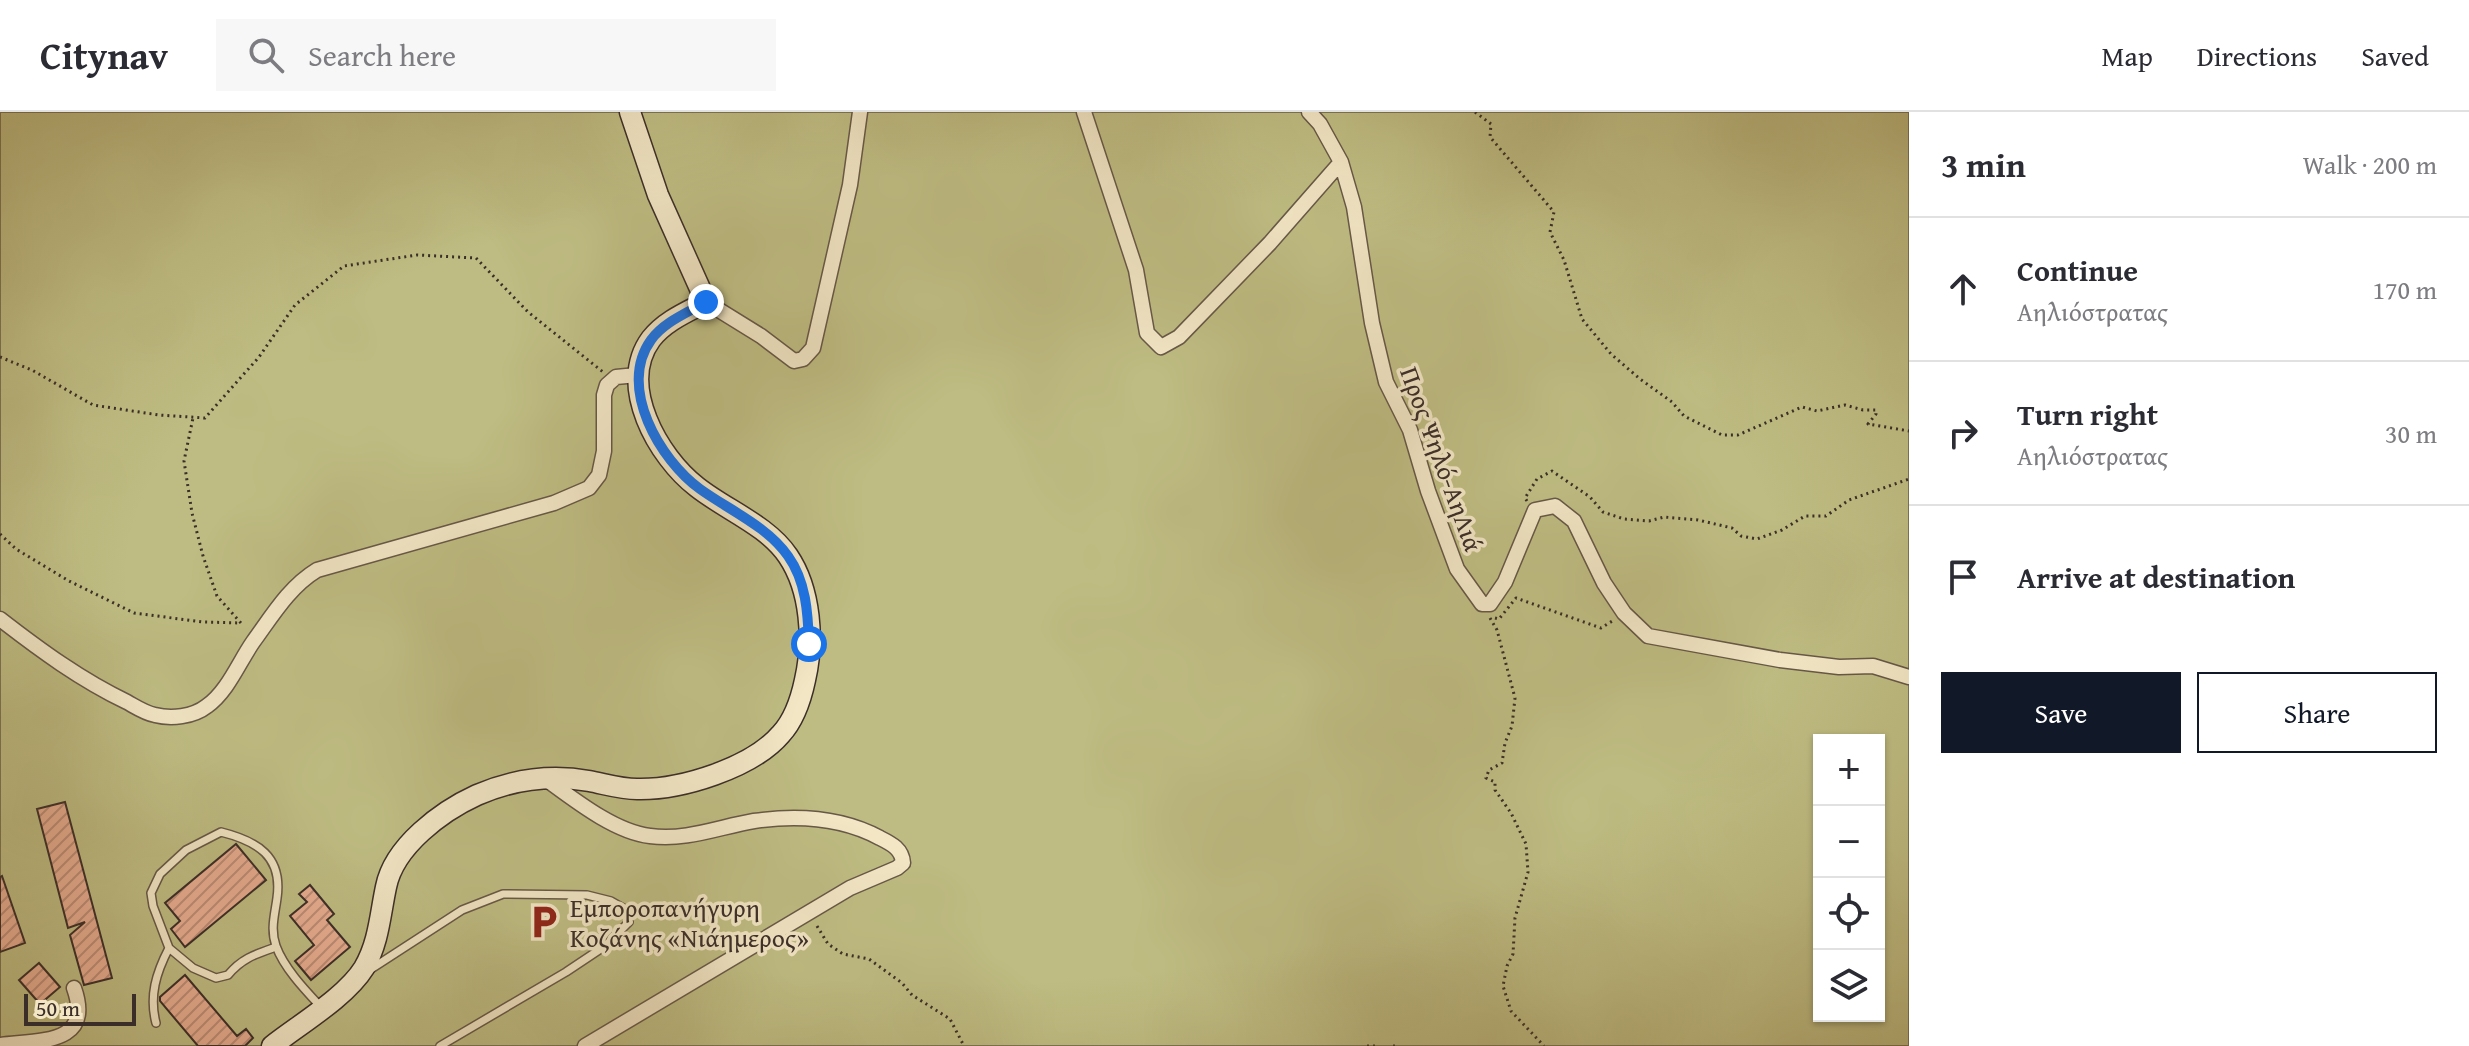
<!DOCTYPE html>
<html lang="en">
<head>
<meta charset="utf-8">
<style>
	body { margin:0; font-family:"Gentium Book Plus",serif; background:#f7f7f7; color:#2b2b33 }
	.controls { position:absolute; right:24px; bottom:24px; display:grid; overflow:hidden; border-radius:0px; box-shadow:0 2px 6px #0004 }
	.controls button { width:72px; height:72px; display:grid; place-items:center; padding:0; border:0; border-bottom:2px solid #e1e1e2; background:#fff; color:#2b2b33; font:40px sans-serif }
	.scale { position:absolute; left:24px; bottom:20px; width:112px; box-sizing:border-box; padding-left:8px; border:4px solid #3b2e29; border-top:0; font-size:22px; line-height:28px; white-space:nowrap; color:#3b2e29; -webkit-text-stroke:6px #f2e6c5; paint-order:stroke }
	.stop { position:absolute; width:24px; height:24px; margin:-18px; border:6px solid #1a73e8; border-radius:50%; background:#fff }
	.stop.end { background:#1a73e8; border-color:#fff; box-shadow:0 2px 8px #0008 }
	.list { margin:0; padding:0; list-style:none }
	h2 { display:flex; justify-content:space-between; align-items:center; height:104px; margin:0; padding:0 32px; font-size:34px }
	h2 small { font-size:26px; font-weight:400; color:#7c7c81 }
	.list li { display:grid; grid-template-columns:52px 1fr auto; gap:24px; align-items:center; box-sizing:border-box; height:144px; padding:0 32px; border-top:2px solid #e1e1e2 }
	.list b { display:block; font-size:30px; white-space:nowrap }
	.list p { margin:0; font-size:26px; white-space:nowrap; color:#7c7c81 }
	.list em { font-size:26px; font-style:normal; color:#7c7c81 }
	.actions { display:flex; gap:16px; padding:24px 32px }
	.actions a { flex:1; padding:18px 0; border:2px solid #111827; border-radius:0px; text-align:center; font-size:28px; color:#111827 }
	.actions .main { background:#111827; color:#fff }
	.icon { flex:none; width:44px; height:44px; fill:none; stroke:currentColor; stroke-width:2; stroke-linecap:round; stroke-linejoin:round }
	.map { position:relative; flex:none; width:1909px; height:934px; overflow:hidden }
	header { display:flex; align-items:center; gap:48px; box-sizing:border-box; height:112px; padding:0 40px; background:#fff; border-bottom:2px solid #e1e1e2 }
	header strong { font-size:38px }
	nav { display:flex; gap:44px; margin-inline-start:auto; font-size:28px }
	.search { width:560px; height:72px; background:#f7f7f7; display:flex; align-items:center; gap:20px; box-sizing:border-box; padding:0 28px; border-radius:0px; color:#7c7c81; font-size:30px }
	main { display:flex }
	aside { flex:1; background:#fff }
	.map>svg:first-child { display:block }
</style>
</head>
<body>
<header>
<strong>Citynav</strong>
<div class="search"><svg class="icon" aria-label="search" viewBox="0 0 24 24"><circle cx="10" cy="10" r="6"/><path d="M15 15l6 6"/></svg>Search here</div>
<nav><a>Map</a><a>Directions</a><a>Saved</a></nav>
</header>
<main>
<div class="map">
<svg width="1909" height="934" viewBox="0 0 1909 934">
	<defs>
		<pattern id="building-hatch" width="6" height="6" patternUnits="userSpaceOnUse" patternTransform="scale(2)"><rect width="6" height="6" fill="#e7ad91"/><path d="M-1 1l2-2M0 6l6-6M5 7l2-2" fill="none" stroke="#bc8d76"/></pattern>
	</defs>
	<rect width="100%" height="100%" fill="#ebd8a6"/>
	<filter id="stains"><feTurbulence type="fractalNoise" baseFrequency=".0025" numOctaves="4"/><feColorMatrix values="0 0 0 0 .2 0 0 0 0 .09 0 0 0 0 .02 0 0 0 .5 -.17"/></filter>
	<radialGradient id="worn" r=".72"><stop offset=".6" stop-color="#630" stop-opacity="0"/><stop offset="1" stop-color="#630" stop-opacity=".3"/></radialGradient>
	<path fill="#bebc82" stroke="#7c7556" stroke-width="2" fill-rule="evenodd" d="M0,0h1909v934h-1909zM1819,628h60v276h-60z"/>
	<path fill="url(#building-hatch)" stroke="#3b2e29" stroke-width="2" d="M65,690l47,176 -28,7 -14,-50 15,-13 -17,6 -31,-119z
		M236,732l30,36 -81,67 -14,-18 9,-8 -15,-18z
		M2,764l23,67 -25,9v-75z
		M310,773l24,29 -7,6 23,27 -39,33 -16,-19 19,-16 -24,-29 17,-14 -8,-8z
		M39,851l21,24 -20,17 -21,-24z
		M185,863l52,61 9,-7 7,9 -8,8h-47l-38,-45v-4z"/>
	<g fill="none" stroke-linecap="round" stroke-linejoin="round">
		<g stroke="#675848" stroke-width="10">
			<path id="lane" d="M276,835c-20,7 -34,11 -48,28l-12,3 -23,-10 -24,-20 -16,-42 -2,-13 9,-19 26,-24 35,-18c36,9 62,24 56,66 -2,16 -7,31 -1,48 8,22 29,44 44,60
				M371,857l91,-59 41,-16 84,1 24,6 14,8 4,13 -24,24 -39,26 -126,74
				M156,911c-7,-27 0,-50 13,-75"/>
		</g>
		<g stroke="#675848" stroke-width="17">
			<path id="street" d="M1084,0l52,158 11,63 14,14 18,-10 91,-94 71,-81
				M1309,0l11,12 21,38 13,45 18,116 14,59 24,48 18,61 29,78 25,35h8l15,-22 30,-72 20,-4 19,15 30,62 20,30 24,23 132,24 59,7 34,-1 36,11
				M706,190l55,34 33,25 9,-2 10,-11 37,-163 10,-73
				M0,507c40,31 81,61 127,83 9,5 18,11 28,13 16,4 38,2 52,-9 21,-15 32,-44 46,-64 19,-26 36,-55 64,-72l237,-67 35,-15 10,-13 5,-24v-56l3,-10 9,-8 21,-2
				M543,665c29,21 71,55 107,59 36,5 69,-9 104,-15 42,-6 87,-4 126,17 12,6 22,11 23,25l-6,5 -47,20 -265,158
				M0,933c40,-5 94,0 74,-57"/>
		</g>
		<g stroke="#3b2e29" stroke-width="23">
			<path id="secondary" d="M272,934c28,-22 74,-49 92,-78 15,-26 16,-53 22,-81 8,-41 56,-76 91,-92 37,-16 73,-21 112,-14 16,3 32,8 48,8 44,1 115,-21 144,-55 13,-14 20,-35 24,-54 9,-39 6,-90 -17,-124 -21,-31 -62,-46 -91,-69 -39,-30 -80,-102 -46,-148 14,-18 36,-27 55,-37l-48,-107 -28,-83"/>
		</g>
		<path stroke="#3b2e29" stroke-width="3" stroke-dasharray="2 4" stroke-linecap="butt" d="M1475,0l16,12 -1,13 64,75 -4,20 14,28 18,59 29,35 29,25 32,23 12,14 38,19h16l64,-28 15,4 28,-6 18,5h13v4l-8,10 41,7
			M0,245l32,13 61,35 66,10 46,3 54,-61 36,-52 49,-39 73,-11 59,3 52,54 75,60
			M1527,389l-2,-3 12,-19 15,-8 38,26 13,15 21,7 25,2 15,-4 34,3 34,8 9,8 16,3 25,-9 23,-14h21l23,-16 60,-21
			M0,422l16,15 53,32 65,32 69,9 38,1 -24,-27 -14,-40 -11,-43 -8,-52 9,-43
			M1490,506l7,12 18,68 -3,28 -7,17 -3,20 -13,7 -3,8 9,4v8l16,23 15,31 2,28 -13,46 -2,36 -6,12 -4,20 8,25 33,35
			M1495,506l4,1 17,-21 85,30 13,-8
			M817,814l11,18 15,10 26,5 33,24 10,12 38,24 14,27
			M1367,934h9
			M1393,934h4"/>
		<use href="#lane" stroke="#f2e6c5" stroke-width="7"/>
		<use href="#street" stroke="#f2e6c5" stroke-width="14"/>
		<use href="#secondary" stroke="#f2e6c5" stroke-width="20"/>
	</g>
	<g fill="none" stroke-linecap="round" stroke-linejoin="round">
		<path stroke="#1a73e8" stroke-width="10" d="M706,190c-19,11 -42,20 -55,38 -34,47 9,120 49,149 29,21 67,37 88,67 18,25 20,57 21,88"/>
	</g>
	<defs>
		<g id="parking-bare" transform="scale(2.76)"><path d="M-3.5-5.5H1a3.5 3.5 0 0 1 0 7H-1V5.5H-3.5ZM-1-3.4V-.6H.8a1.4 1.4 0 0 0 0-2.8Z" fill="#8f2418" stroke="#f2e6c5" stroke-width="2.5" paint-order="stroke"/></g>
	</defs>
	<g fill-rule="evenodd">
		<use href="#parking-bare" x="544" y="810"/>
	</g>
	<g text-anchor="middle" dominant-baseline="central" stroke-width="7" stroke-linejoin="round" paint-order="stroke">
		<g font-size="26" fill="#3b2e29" stroke="#f2e6c5">
			<text transform="translate(1442 347) rotate(70)">Προς Ψηλό-ΑηΛιά</text>
		</g>
		<g font-size="26" fill="#3b2e29" stroke="#f2e6c5" text-anchor="start">
			<text x="570" y="795">Εμποροπανήγυρη<tspan x="570" dy="30">Κοζάνης «Νιάημερος»</tspan></text>
		</g>
	</g>
	<rect width="100%" height="100%" filter="url(#stains)"/>
	<rect width="100%" height="100%" fill="url(#worn)"/>
</svg>
<div class="controls">
<button>+</button>
<button>−</button>
<button><svg class="icon" aria-label="locate" viewBox="0 0 24 24"><circle cx="12" cy="12" r="6"/><path d="M12 2v4M12 18v4M2 12h4M18 12h4"/></svg></button>
<button><svg class="icon" aria-label="layers" viewBox="0 0 24 24"><path d="M12 4l9 5-9 5-9-5zM3 14l9 5 9-5"/></svg></button>
</div>
<div class="scale">50 m</div>
<div class="stop" style="left:809px;top:532px"></div>
<div class="stop end" style="left:706px;top:190px"></div>
</div>
<aside>
<h2>3 min<small>Walk · 200 m</small></h2>
<ul class="list">
<li><svg class="icon" aria-label="ahead" viewBox="0 0 24 24"><path d="M12 20V5M6 11l6-6 6 6"/></svg><div><b>Continue</b><p>Αηλιόστρατας</p></div><em>170 m</em></li>
<li><svg class="icon" aria-label="right" viewBox="0 0 24 24"><path d="M7 20v-9h11M14 6l5 5-5 5"/></svg><div><b>Turn right</b><p>Αηλιόστρατας</p></div><em>30 m</em></li>
<li><svg class="icon" aria-label="arrive" viewBox="0 0 24 24"><path d="M6 21V4h12l-3 4 3 4H6"/></svg><div><b>Arrive at destination</b></div></li>
</ul>
<div class="actions"><a class="main">Save</a><a>Share</a></div>
</aside>
</main>
</body>
</html>
